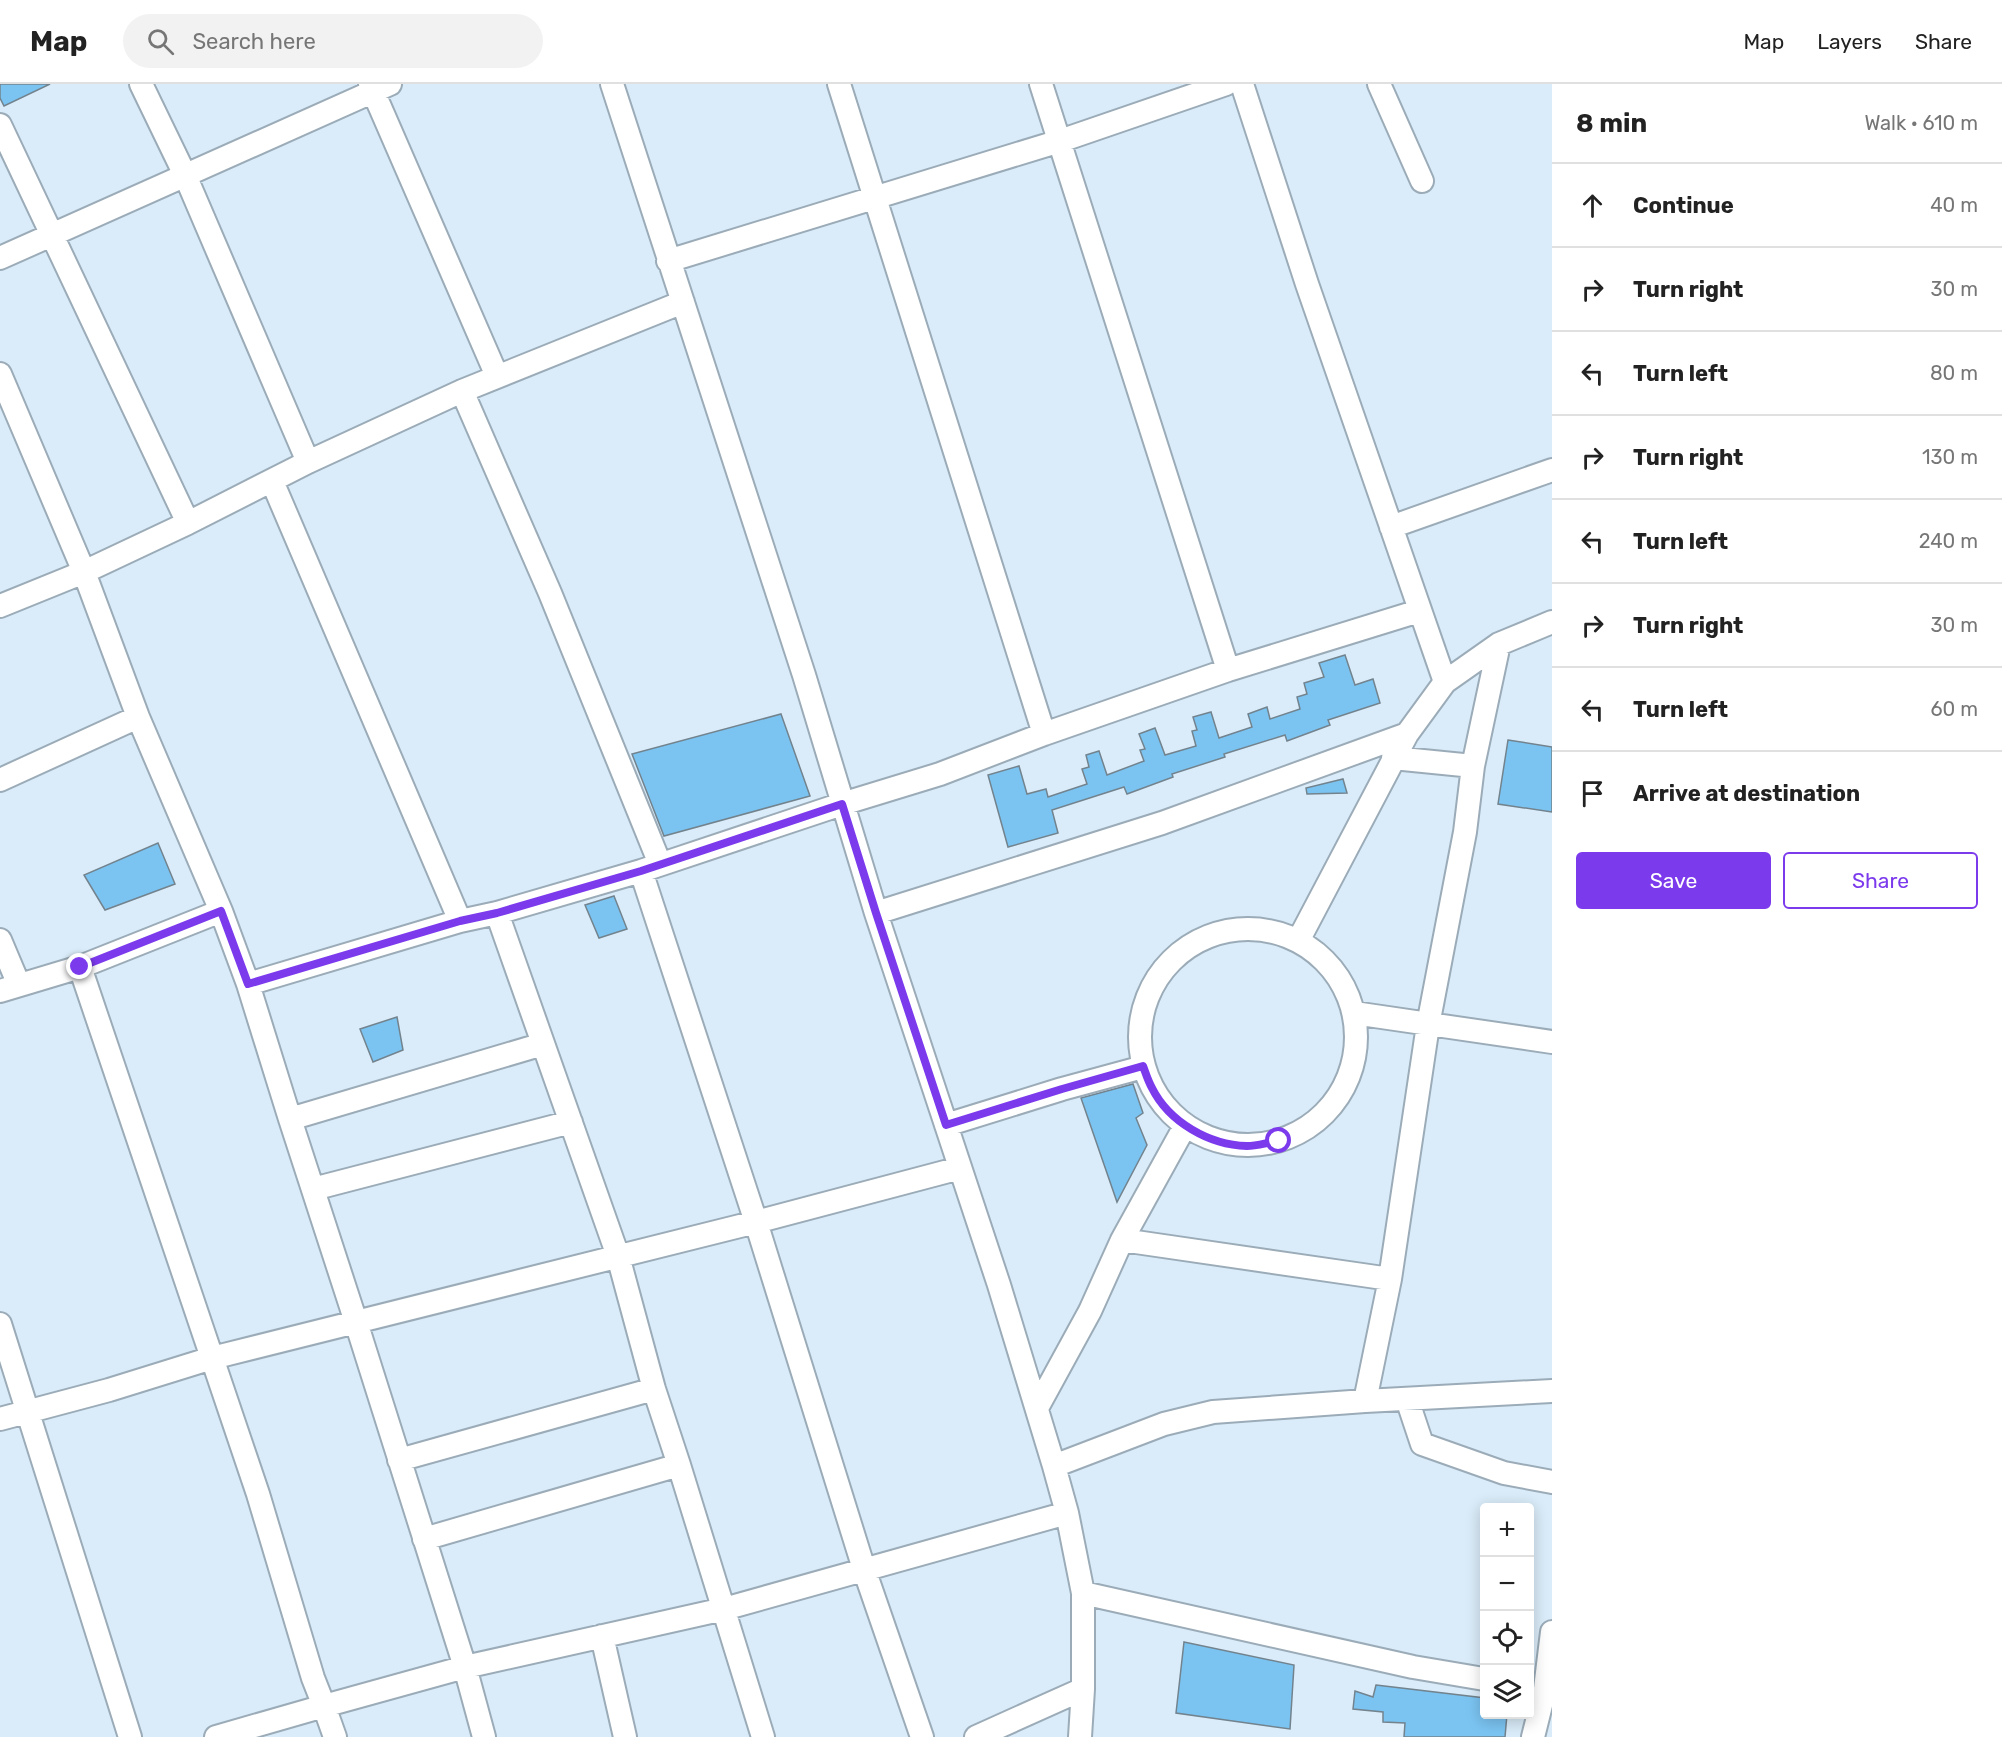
<!DOCTYPE html>
<html lang="en">
<head>
<meta charset="utf-8">
<style>
	body { margin:0; font-family:Rubik,sans-serif; background:#f2f2f2; color:#222 }
	.controls { position:absolute; right:18px; bottom:18px; display:grid; overflow:hidden; border-radius:6px; box-shadow:0 3px 15px #0003 }
	.controls button { width:54px; height:54px; display:grid; place-items:center; padding:0; border:0; border-bottom:2px solid #e0e0e0; background:#fff; color:#222; font:30px sans-serif }
	.stop { position:absolute; width:18px; height:18px; margin:-14px; border:4px solid #7c3aed; border-radius:50%; background:#fff }
	.stop.end { background:#7c3aed; border-color:#fff; box-shadow:0 2px 6px #0008 }
	.list { margin:0; padding:0; list-style:none }
	h2 { display:flex; justify-content:space-between; align-items:center; height:78px; margin:0; padding:0 24px; font-size:26px }
	h2 small { font-size:20px; font-weight:400; color:#767676 }
	.list li { display:grid; grid-template-columns:39px 1fr auto; gap:18px; align-items:center; box-sizing:border-box; height:84px; padding:0 24px; border-top:2px solid #e0e0e0 }
	.list b { display:block; font-size:22px; white-space:nowrap }
	.list em { font-size:20px; font-style:normal; color:#767676 }
	.actions { display:flex; gap:12px; padding:18px 24px }
	.actions a { flex:1; padding:14px 0; border:2px solid #7c3aed; border-radius:6px; text-align:center; font-size:21px; color:#7c3aed }
	.actions .main { background:#7c3aed; color:#fff }
	.icon { flex:none; width:33px; height:33px; fill:none; stroke:currentColor; stroke-width:2; stroke-linecap:round; stroke-linejoin:round }
	.map { position:relative; flex:none; width:1552px; height:1653px; overflow:hidden }
	header { display:flex; align-items:center; gap:36px; box-sizing:border-box; height:84px; padding:0 30px; background:#fff; border-bottom:2px solid #e0e0e0 }
	header strong { font-size:28px }
	nav { display:flex; gap:33px; margin-inline-start:auto; font-size:21px }
	.search { width:420px; height:54px; background:#f2f2f2; display:flex; align-items:center; gap:15px; box-sizing:border-box; padding:0 21px; border-radius:33px; color:#767676; font-size:22px }
	main { display:flex }
	aside { flex:1; background:#fff }
	.map>svg:first-child { display:block }
</style>
</head>
<body>
<header>
<strong>Map</strong>
<div class="search"><svg class="icon" aria-label="search" viewBox="0 0 24 24"><circle cx="10" cy="10" r="6"/><path d="M15 15l6 6"/></svg>Search here</div>
<nav><a>Map</a><a>Layers</a><a>Share</a></nav>
</header>
<main>
<div class="map">
<svg width="1552" height="1653" viewBox="0 0 1552 1653">
	<rect width="100%" height="100%" fill="#daecf9"/>
	<path fill="#7bc4f2" stroke="#72838e" stroke-width="1.5" d="M0,0h50l-46,22 -4,-8z
		M1345,571l10,30 18,-6 7,24 -52,17 2,5 -43,16 -2,-6 -61,19 1,3 -53,17 1,3 -46,17 -3,-7 -72,23 6,23 -50,14 -20,-72 31,-9 8,28 19,-5 2,8 39,-13 -5,-15 7,-2 -3,-12 13,-4 8,24 37,-14 -4,-11 5,-1 -6,-15 16,-6 10,27 31,-9 -4,-15 5,-1 -4,-13 18,-5 8,26 33,-11 -4,-13 19,-7 3,12 30,-10 -3,-12 10,-3 -3,-11 20,-6 -5,-14z
		M781,630l29,82 -146,40 -32,-82z
		M1508,656l44,7v65l-54,-8z
		M1343,695l4,14 -40,1 -1,-6z
		M158,759l17,41 -70,26 -21,-35z
		M614,812l13,33 -28,9 -14,-33z
		M397,933l6,33 -30,12 -13,-33z
		M1133,1000l10,29 -7,5 11,27 -30,57 -36,-104z
		M1184,1558l110,23 -4,64 -114,-16z
		M1376,1601l109,13v16h22l-2,23h-101l1,-14 -22,-1v-10l-30,-3 2,-18 18,6z"/>
	<g fill="none" stroke-linecap="round" stroke-linejoin="round">
		<g stroke="#9bacb8" stroke-width="26">
			<path id="minor" d="M141,0l44,91 123,287
				M370,0l127,292
				M612,0l192,591 72,238 123,372 55,181 13,47 16,80v96l-3,48
				M839,0l205,650
				M1041,0l187,586
				M1242,0l65,200 138,398
				M1379,0l43,97
				M0,41l188,398
				M0,174l390,-174
				M668,177l392,-120 166,-57
				M0,290l84,198 54,145 83,194 -141,56 -80,24
				M462,307l88,202 110,271
				M272,397l188,440
				M1391,443l161,-57
				M0,522l84,-34 104,-49 120,-61 154,-71 221,-89
				M1393,674l80,8
				M0,696l138,-63
				M641,787l115,351 108,347 58,168
				M221,827l27,73 42,135 66,203 109,345 19,70
				M497,829l121,343 36,133 25,76 84,272
				M876,829l286,-90 245,-89
				M1140 953a108 108 0 1 1 216 0a108 108 0 1 1-216 0Z
				M0,856l19,45
				M1298,857l109,-207 38,-52 54,-38 53,-22
				M80,883l178,527 55,184 11,28 141,-39 259,-58 343,-96
				M248,900l212,-63 37,-8 144,-42 201,-67 98,-30 104,-40 184,-64 191,-59
				M1354,929l198,29
				M290,1035l253,-75
				M946,1041l116,-36 81,-22
				M313,1105l258,-67
				M1122,1156l268,39
				M0,1240l130,413
				M1407,1315l15,45 82,29 48,9
				M1365,1317l25,-122 38,-254 37,-193 8,-66 26,-122
				M1037,1324l53,-97 32,-71 63,-114
				M0,1335l109,-29 103,-32 544,-136 204,-54
				M399,1376l255,-71
				M1054,1382l110,-42 49,-12 152,-11 187,-10
				M424,1455l255,-74
				M1083,1509l330,74 71,12
				M602,1552l23,101
				M216,1653l108,-31 11,31
				M976,1653l107,-48
				M1533,1653l12,-48 7,-57"/>
		</g>
		<use href="#minor" stroke="#fff" stroke-width="22"/>
	</g>
	<g fill="none" stroke-linecap="round" stroke-linejoin="round">
		<path stroke="#7c3aed" stroke-width="8" d="M80,883l141,-56 27,73 212,-63 37,-8 144,-42 201,-67 34,109 70,212 116,-36 81,-23c3,8 5,15 9,22 17,34 57,57 95,58 10,0 22,-4 32,-5"/>
	</g>
</svg>
<div class="controls">
<button>+</button>
<button>−</button>
<button><svg class="icon" aria-label="locate" viewBox="0 0 24 24"><circle cx="12" cy="12" r="6"/><path d="M12 2v4M12 18v4M2 12h4M18 12h4"/></svg></button>
<button><svg class="icon" aria-label="layers" viewBox="0 0 24 24"><path d="M12 4l9 5-9 5-9-5zM3 14l9 5 9-5"/></svg></button>
</div>
<div class="stop" style="left:1279px;top:1057px"></div>
<div class="stop end" style="left:80px;top:883px"></div>
</div>
<aside>
<h2>8 min<small>Walk · 610 m</small></h2>
<ul class="list">
<li><svg class="icon" aria-label="ahead" viewBox="0 0 24 24"><path d="M12 20V5M6 11l6-6 6 6"/></svg><div><b>Continue</b></div><em>40 m</em></li>
<li><svg class="icon" aria-label="right" viewBox="0 0 24 24"><path d="M7 20v-9h11M14 6l5 5-5 5"/></svg><div><b>Turn right</b></div><em>30 m</em></li>
<li><svg class="icon" aria-label="left" viewBox="0 0 24 24"><path d="M17 20v-9H6M10 6l-5 5 5 5"/></svg><div><b>Turn left</b></div><em>80 m</em></li>
<li><svg class="icon" aria-label="right" viewBox="0 0 24 24"><path d="M7 20v-9h11M14 6l5 5-5 5"/></svg><div><b>Turn right</b></div><em>130 m</em></li>
<li><svg class="icon" aria-label="left" viewBox="0 0 24 24"><path d="M17 20v-9H6M10 6l-5 5 5 5"/></svg><div><b>Turn left</b></div><em>240 m</em></li>
<li><svg class="icon" aria-label="right" viewBox="0 0 24 24"><path d="M7 20v-9h11M14 6l5 5-5 5"/></svg><div><b>Turn right</b></div><em>30 m</em></li>
<li><svg class="icon" aria-label="left" viewBox="0 0 24 24"><path d="M17 20v-9H6M10 6l-5 5 5 5"/></svg><div><b>Turn left</b></div><em>60 m</em></li>
<li><svg class="icon" aria-label="arrive" viewBox="0 0 24 24"><path d="M6 21V4h12l-3 4 3 4H6"/></svg><div><b>Arrive at destination</b></div></li>
</ul>
<div class="actions"><a class="main">Save</a><a>Share</a></div>
</aside>
</main>
</body>
</html>
